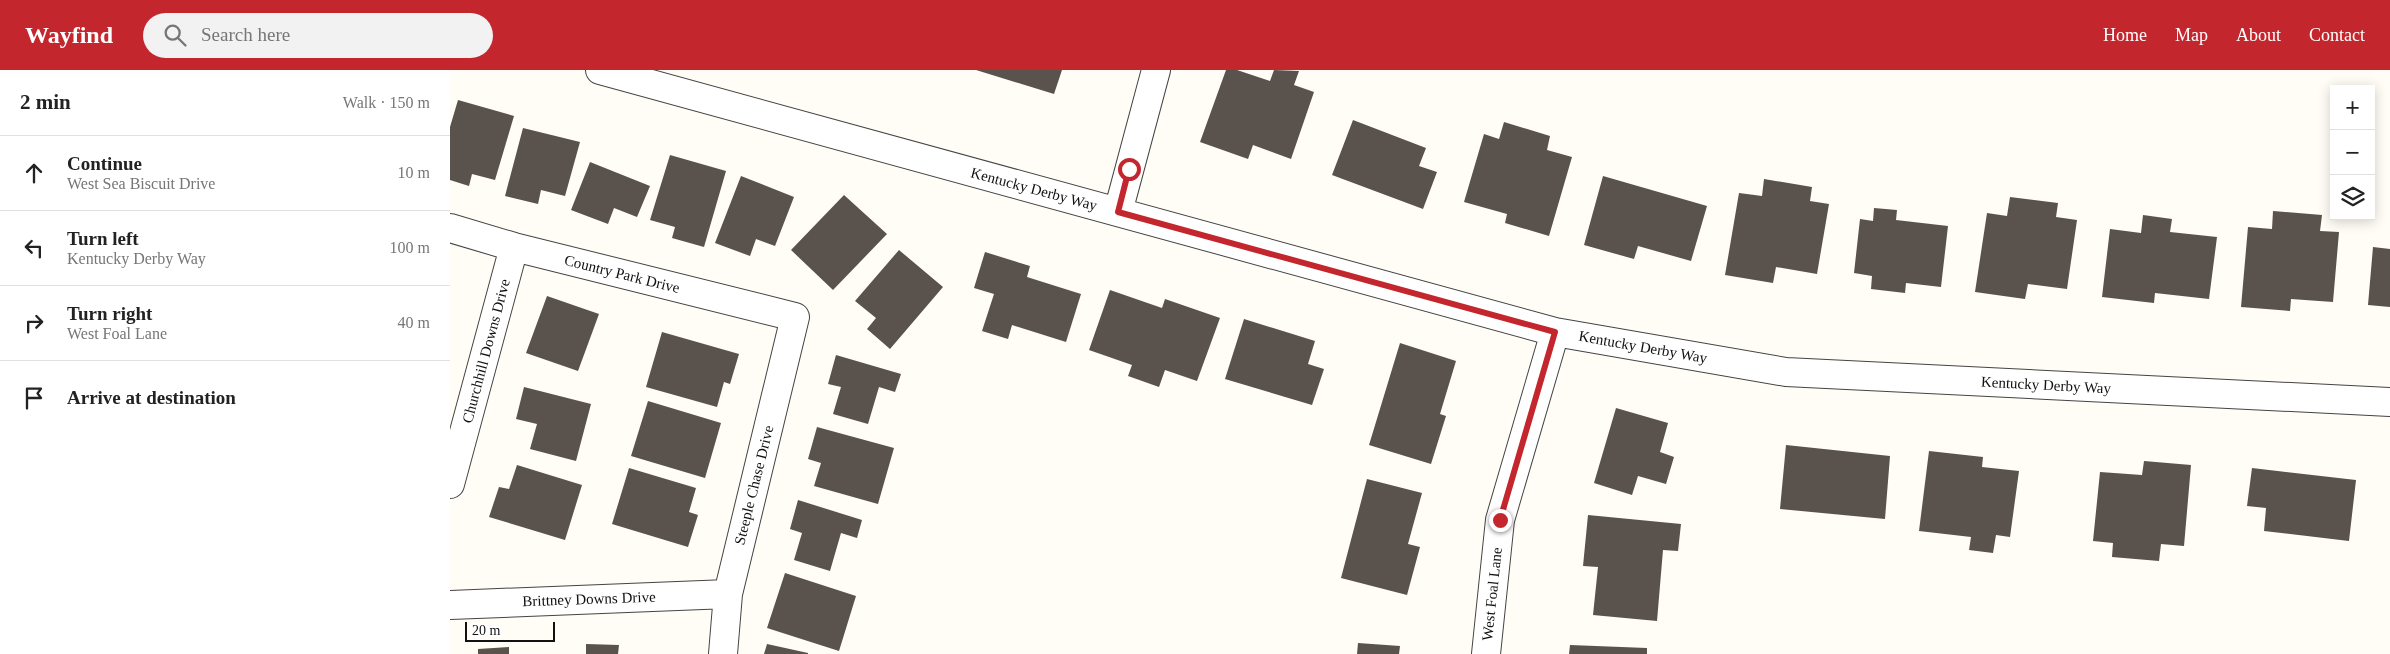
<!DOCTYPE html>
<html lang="en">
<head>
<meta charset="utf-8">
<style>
	body { margin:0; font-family:"Times New Roman",serif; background:#f2f2f2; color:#222 }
	.controls { position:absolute; right:15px; top:15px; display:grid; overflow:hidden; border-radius:0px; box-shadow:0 2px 12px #0003 }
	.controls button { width:45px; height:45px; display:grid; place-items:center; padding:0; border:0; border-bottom:1px solid #e0e0e0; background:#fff; color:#222; font:25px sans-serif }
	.scale { position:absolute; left:15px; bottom:12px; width:90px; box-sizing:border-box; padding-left:5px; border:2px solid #111; border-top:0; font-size:14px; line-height:18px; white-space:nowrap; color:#111; -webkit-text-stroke:4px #fff; paint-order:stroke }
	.stop { position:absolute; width:15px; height:15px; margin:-11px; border:4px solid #c4262e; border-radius:50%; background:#fff }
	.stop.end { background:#c4262e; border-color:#fff; box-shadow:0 1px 5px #0008 }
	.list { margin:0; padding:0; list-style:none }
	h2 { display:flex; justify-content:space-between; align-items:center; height:65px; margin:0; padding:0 20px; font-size:21px }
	h2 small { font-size:16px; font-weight:400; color:#767676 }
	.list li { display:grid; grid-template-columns:32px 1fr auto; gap:15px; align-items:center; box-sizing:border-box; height:75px; padding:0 20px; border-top:1px solid #e0e0e0 }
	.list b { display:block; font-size:19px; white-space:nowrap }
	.list p { margin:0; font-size:16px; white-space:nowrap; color:#767676 }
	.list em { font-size:16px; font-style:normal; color:#767676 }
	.icon { flex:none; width:28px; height:28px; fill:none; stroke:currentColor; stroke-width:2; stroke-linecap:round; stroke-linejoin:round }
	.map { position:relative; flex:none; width:1940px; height:584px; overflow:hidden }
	header { display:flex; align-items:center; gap:30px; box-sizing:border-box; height:70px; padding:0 25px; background:#c4262e; color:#fff }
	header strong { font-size:24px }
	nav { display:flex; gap:28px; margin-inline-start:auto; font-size:18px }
	.search { width:350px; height:45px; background:#f2f2f2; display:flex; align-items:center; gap:12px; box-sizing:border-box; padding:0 18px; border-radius:28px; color:#767676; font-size:19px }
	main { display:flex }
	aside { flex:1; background:#fff }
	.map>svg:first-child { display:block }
</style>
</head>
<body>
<header>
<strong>Wayfind</strong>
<div class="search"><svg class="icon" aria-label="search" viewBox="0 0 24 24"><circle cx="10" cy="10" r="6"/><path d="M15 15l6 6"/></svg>Search here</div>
<nav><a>Home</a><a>Map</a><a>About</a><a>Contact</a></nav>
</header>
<main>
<aside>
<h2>2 min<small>Walk · 150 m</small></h2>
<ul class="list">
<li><svg class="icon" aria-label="ahead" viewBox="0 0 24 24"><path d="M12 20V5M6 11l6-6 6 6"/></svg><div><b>Continue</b><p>West Sea Biscuit Drive</p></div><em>10 m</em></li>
<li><svg class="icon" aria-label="left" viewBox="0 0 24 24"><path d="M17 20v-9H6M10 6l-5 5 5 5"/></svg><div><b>Turn left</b><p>Kentucky Derby Way</p></div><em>100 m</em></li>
<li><svg class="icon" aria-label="right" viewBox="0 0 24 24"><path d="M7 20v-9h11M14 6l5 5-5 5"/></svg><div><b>Turn right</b><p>West Foal Lane</p></div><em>40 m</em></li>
<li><svg class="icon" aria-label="arrive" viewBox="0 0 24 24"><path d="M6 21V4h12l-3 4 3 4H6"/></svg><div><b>Arrive at destination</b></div></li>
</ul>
</aside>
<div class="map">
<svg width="1940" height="584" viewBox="0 0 1940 584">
	<rect width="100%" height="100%" fill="#fffdf5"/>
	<path fill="#5a524d" d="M526,0h86l-8,24z
		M776,0h11l33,11 4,-11 25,1 -5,14 20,7 -23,67 -38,-14 -5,14 -48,-17z
		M8,30l56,16 -19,64 -23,-6 -3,12 -19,-6v-53z
		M903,50l73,28 -7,18 18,6 -14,37 -91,-34z
		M1054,52l46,14 -3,14 25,7 -23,79 -44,-13 2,-9 -43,-12 20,-68 15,5z
		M73,58l57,14 -15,54 -24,-6 -3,14 -33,-8z
		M220,85l56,16 -22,76 -32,-9 3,-11 -25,-7z
		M140,92l60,24 -13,31 -23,-9 -6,16 -37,-14z
		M291,106l53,21 -19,49 -19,-7 -6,17 -35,-13z
		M1153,106l104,30 -16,55 -53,-15 -4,13 -50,-14z
		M1314,109l48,8 -2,14 19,3 -12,70 -41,-7 -3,16 -48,-8 14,-82 23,3z
		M394,125l43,39 -54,56 -42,-40z
		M1560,127l48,6 -2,14 21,3 -10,69 -39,-5 -3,15 -50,-7 12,-79 20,3z
		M1424,138l23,2 -1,10 52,6 -7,61 -35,-4 -1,10 -34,-4 1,-13 -18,-3 6,-54 13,2z
		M1823,141l49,4 -2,16 19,1 -6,70 -42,-3 -1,12 -49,-4 7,-80 24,2z
		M1693,145l29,4 -2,13 47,5 -8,62 -54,-6 -1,10 -52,-6 8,-68 31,4z
		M1923,177l17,2v58l-22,-2z
		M449,180l44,37 -53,62 -23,-20 9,-11 -21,-17z
		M535,182l45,14 -3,11 54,17 -15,48 -54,-17 -4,14 -26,-8 12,-37 -20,-6z
		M660,220l52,18 3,-9 55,19 -23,63 -32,-11 -6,17 -31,-11 4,-11 -43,-15z
		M97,226l52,18 -21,57 -52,-18z
		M794,249l71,22 -7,23 16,5 -12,36 -87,-26z
		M212,262l77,22 -9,30 -6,-2 -7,25 -71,-20z
		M950,273l56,18 -16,53 6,2 -15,48 -62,-19z
		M386,285l65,19 -6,18 -16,-5 -11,37 -35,-10 8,-27 -13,-3z
		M74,317l67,17 -15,57 -46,-12 7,-25 -21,-5z
		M198,331l73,22 -16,55 -74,-22z
		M1166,338l52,15 -8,29 14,5 -8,27 -28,-8 -6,19 -38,-12z
		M367,357l77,21 -16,56 -64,-18 7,-23 -13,-4z
		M1336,375l104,11 -5,63 -105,-10z
		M1479,381l54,6 -1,10 37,4 -9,66 -14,-2 -3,18 -24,-3 2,-13 -52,-6z
		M1694,391l47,4 -7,81 -23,-2 -2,17 -47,-4 1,-14 -20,-2 7,-69 42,3z
		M67,395l65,20 -17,55 -76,-23 10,-30 10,2z
		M179,398l67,20 -7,24 9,3 -10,32 -76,-23z
		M1802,398l104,12 -7,61 -85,-10 2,-23 -19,-2z
		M917,409l55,14 -14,51 12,3 -13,48 -66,-17z
		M348,430l64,20 -5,18 -16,-5 -11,38 -36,-11 8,-27 -12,-4z
		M1138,445l93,9 -3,27 -15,-1 -6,71 -64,-6 5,-48 -15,-1z
		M335,503l71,23 -17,55 -72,-23z
		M908,573l42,3 -1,8h-42z
		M136,574l33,1 -1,9h-32z
		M317,574l41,9v1h-44z
		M1120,575l77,3v6h-78z
		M59,577v7h-31v-5z"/>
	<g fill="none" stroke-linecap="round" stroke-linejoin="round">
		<g stroke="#444" stroke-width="30">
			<path id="minor" d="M150,0l955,262 231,40 604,30
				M668,142l38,-142
				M0,158l64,19 281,70 -67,277 -5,60
				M0,414l64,-237
				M0,535l278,-11
				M1036,584l14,-134 55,-188"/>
		</g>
		<use href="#minor" stroke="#fff" stroke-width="28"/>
	</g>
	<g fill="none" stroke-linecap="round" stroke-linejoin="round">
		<path stroke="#c4262e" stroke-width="6" d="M679,99l-11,43 437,120 -55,188"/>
	</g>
	<g text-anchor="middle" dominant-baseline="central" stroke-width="5" stroke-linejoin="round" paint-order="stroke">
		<g font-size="15" fill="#111" stroke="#fff">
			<text transform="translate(584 119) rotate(15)">Kentucky Derby Way</text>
			<text transform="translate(172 204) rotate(14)">Country Park Drive</text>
			<text transform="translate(1193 277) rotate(10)">Kentucky Derby Way</text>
			<text transform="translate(36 281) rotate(-75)">Churchhill Downs Drive</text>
			<text transform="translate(1596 315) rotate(3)">Kentucky Derby Way</text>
			<text transform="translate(304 415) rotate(-76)">Steeple Chase Drive</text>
			<text transform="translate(1042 524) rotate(-84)">West Foal Lane</text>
			<text transform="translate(139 529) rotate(-2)">Brittney Downs Drive</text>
		</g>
	</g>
</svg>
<div class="controls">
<button>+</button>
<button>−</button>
<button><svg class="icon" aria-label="layers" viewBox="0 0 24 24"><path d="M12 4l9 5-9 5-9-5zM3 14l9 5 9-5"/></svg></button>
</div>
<div class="scale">20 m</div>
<div class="stop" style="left:679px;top:99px"></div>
<div class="stop end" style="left:1050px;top:450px"></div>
</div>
</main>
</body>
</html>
